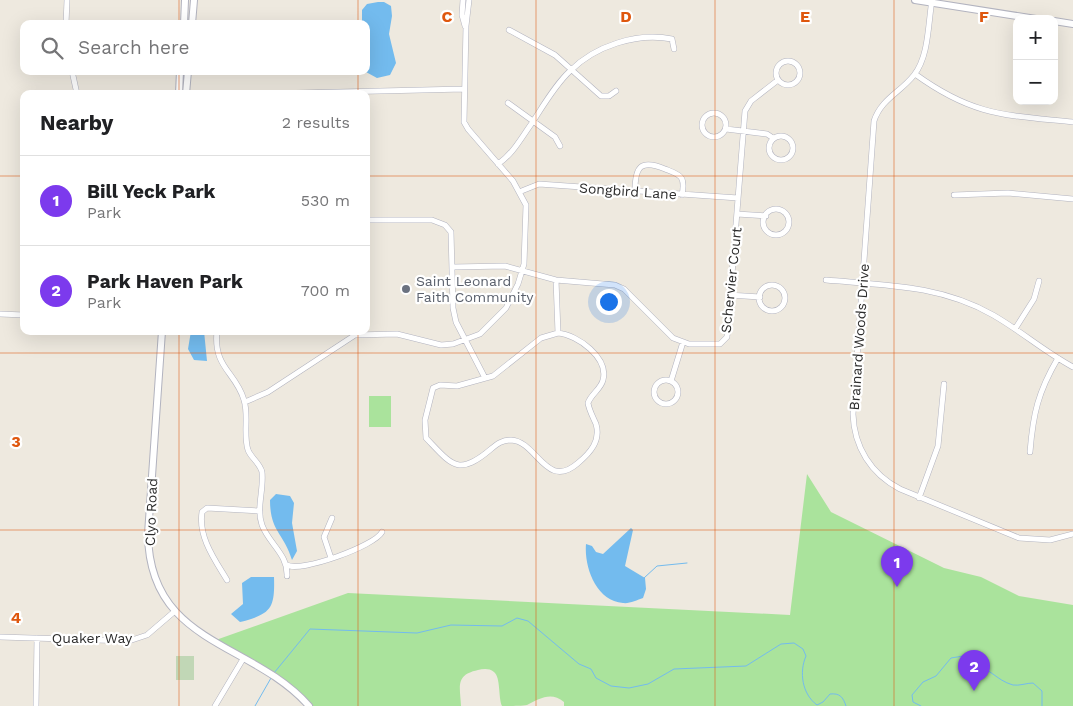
<!DOCTYPE html>
<html lang="en">
<head>
<meta charset="utf-8">
<style>
	body { margin:0; font-family:"Work Sans",sans-serif; background:#f6f6f6; color:#202124 }
	.controls { position:absolute; right:15px; top:15px; display:grid; overflow:hidden; border-radius:10px; box-shadow:0 5px 20px #0002 }
	.controls button { width:45px; height:45px; display:grid; place-items:center; padding:0; border:0; border-bottom:1px solid #e0e0e0; background:#fff; color:#202124; font:25px sans-serif }
	.you { position:absolute; left:608px; top:301px; width:18px; height:18px; margin:-12px; border:4px solid #fff; border-radius:50%; background:#1a73e8; box-shadow:0 0 0 8px #1a73e833 }
	.badge { display:grid; place-items:center; width:32px; height:32px; border-radius:50%; background:#7c3aed; color:#fff; font-size:16px; font-weight:700 }
	.pin { position:absolute; translate:-50% -41px; filter:drop-shadow(0 1px 2px #0008) }
	.pin::after { content:''; position:absolute; top:26px; width:18px; height:15px; background:inherit; clip-path:polygon(0 0,100% 0,50% 100%) }
	.list { margin:0; padding:0; list-style:none }
	h2 { display:flex; justify-content:space-between; align-items:center; height:65px; margin:0; padding:0 20px; font-size:21px }
	h2 small { font-size:16px; font-weight:400; color:#757577 }
	.list li { display:grid; grid-template-columns:32px 1fr auto; gap:15px; align-items:center; box-sizing:border-box; height:90px; padding:0 20px; border-top:1px solid #e0e0e0 }
	.list b { display:block; font-size:19px; white-space:nowrap }
	.list p { margin:0; font-size:16px; white-space:nowrap; color:#757577 }
	.list em { font-size:16px; font-style:normal; color:#757577 }
	.icon { flex:none; width:28px; height:28px; fill:none; stroke:currentColor; stroke-width:2; stroke-linecap:round; stroke-linejoin:round }
	.map { position:relative; flex:none; width:1073px; height:706px; overflow:hidden }
	.search { position:absolute; background:#fff; box-shadow:0 5px 20px #0002; left:20px; top:20px; width:350px; height:55px; display:flex; align-items:center; gap:12px; box-sizing:border-box; padding:0 18px; border-radius:10px; color:#757577; font-size:19px }
	.panel { position:absolute; background:#fff; box-shadow:0 5px 20px #0002; left:20px; top:90px; width:350px; height:245px; border-radius:10px }
	.map>svg:first-child { display:block }
</style>
</head>
<body>
<div class="map">
<svg width="1073" height="706" viewBox="0 0 1073 706">
	<rect width="100%" height="100%" fill="#eee9df"/>
	<path fill="#aae39c" d="M369,396h22v31h-22z
		M807,474l24,38 113,56 37,9 38,19 54,9v101h-509v-4c-13,-11 -25,-3 -37,3 -6,1 -18,1 -25,1 -4,-9 -1,-28 -8,-34 -5,-4 -11,-3 -16,-2 -23,5 -18,16 -17,36h-152l-14,-14 -82,-51 135,-48 442,22z"/>
	<path fill="#c1d7b6" d="M176,656h18v24h-18z"/>
	<path fill="#73bbee" d="M378,2h6l7,4 1,10 -3,18 7,29 -6,12 -13,3 -11,-6c3,-18 9,-36 -4,-51v-11l5,-6z
		M191,331h13l3,30 -13,-1 -6,-11z
		M276,494l14,2 4,7 -2,20 5,28 -5,9c-8,-27 -22,-28 -22,-60z
		M631,528l2,2 -8,36 20,12 1,11 -3,9c-6,2 -14,6 -20,5 -27,-2 -39,-36 -37,-59l6,2 4,6 7,2z
		M251,577h23c1,32 -3,37 -34,45l-9,-8 12,-10 -1,-21z"/>
	<g fill="none" stroke-linecap="round" stroke-linejoin="round">
		<path stroke="#73bbee" stroke-width="1" d="M644,578l13,-12 30,-3
			M274,673l36,-44 107,4 34,-8 51,1 15,-8 11,3 51,43 12,5 5,9 15,8 18,2 19,-4 26,-15 72,-3 35,-22 13,-1 9,6 3,7c-7,16 -4,38 11,49l6,-3 7,-8c10,-1 13,3 16,12
			M255,706l16,-28
			M921,706l-8,-4 -1,-7 11,-13 13,-6 15,-18 12,-2 8,9c20,2 24,15 42,20 6,1 14,-2 20,-2l9,8v15"/>
		<g stroke="#b2b3bf" stroke-width="6">
			<path id="minor" d="M463,0l-1,15 3,11
				M932,0c-4,24 -3,56 -18,75 -13,17 -33,24 -40,46l-21,293c1,33 18,60 47,75l119,49 31,2 23,-6
				M66,24l1,-24
				M509,30l46,25 46,41h8l7,-5
				M776 73a12 12 0 1 1 24 0a12 12 0 1 1-24 0Z
				M72,71l5,23
				M915,74c58,42 89,41 158,48
				M254,94l210,-5
				M508,103l47,34 5,9
				M702 125a12 12 0 1 1 24 0a12 12 0 1 1-24 0Z
				M726,129l41,5 6,4
				M769 148a12 12 0 1 1 24 0a12 12 0 1 1-24 0Z
				M498,164c15,-10 23,-26 34,-41 11,-17 23,-38 38,-52 25,-25 67,-39 102,-32l2,10
				M635,191c0,-25 6,-32 30,-22 5,2 15,5 17,10 2,5 1,11 0,16
				M519,192l20,-8 199,14
				M954,195l54,-2 65,6
				M763 222a13 13 0 1 1 26 0a13 13 0 1 1-26 0Z
				M737,214l29,2
				M366,220h66l13,5 6,7 2,76 3,14 29,56
				M453,267l52,-1 51,14 59,5 9,4 49,49 16,6h31l7,-7 18,-226 6,-10 27,-21
				M556,280l2,53
				M826,280c58,5 115,5 167,35 28,16 52,37 80,52
				M759 298a13 13 0 1 1 26 0a13 13 0 1 1-26 0Z
				M729,295l31,2
				M0,314l24,1
				M1015,329l19,-30 5,-18
				M217,331c-4,37 19,41 27,69 5,16 -1,34 4,50 3,8 12,13 14,22 2,18 -6,36 0,53 7,19 26,29 25,51
				M558,333c20,2 51,25 45,47 -2,9 -12,14 -15,23 1,7 5,14 8,21 5,17 -6,29 -18,39 -32,28 -41,-22 -67,-23 -9,0 -14,4 -20,9 -33,28 -39,16 -65,-11l-1,-18 8,-32 7,-3 17,1 36,-10 48,-38z
				M654 392a12 12 0 1 1 24 0a12 12 0 1 1-24 0Z
				M671,381l12,-39
				M245,402l23,-10 87,-57 42,-1 44,11 12,-1 27,-10 26,-26 12,-24 6,-20 2,-59 -13,-24 -45,-52 -4,-7 2,-96 3,-26
				M1030,452c3,-38 8,-60 28,-94
				M919,498l19,-52 6,-62
				M331,558l-7,-21 8,-19
				M287,565c13,8 88,-19 95,-33
				M227,580c-12,-20 -29,-43 -25,-68l5,-4 53,3
				M0,637l129,4 18,-6 28,-24
				M36,706l1,-68
				M215,706l28,-47"/>
		</g>
		<g stroke="#b2b3bf" stroke-width="8">
			<path id="tertiary" d="M915,0l121,19
				M1054,21l19,3
				M184,24l1,-24
				M192,24l2,-24
				M179,94l1,-23
				M186,94l2,-23
				M162,331l-14,203c1,111 104,107 161,172"/>
		</g>
		<use href="#minor" stroke="#fff" stroke-width="5"/>
		<use href="#tertiary" stroke="#fff" stroke-width="6"/>
	</g>
	<path fill="none" stroke="#df570e" stroke-width="1" stroke-opacity="0.55" d="M179,0v24M358,0v24M536,0v706M715,0v706M894,0v706M179,71v23M358,71v23M0,176h24M366,176h707M179,331v375M358,331v375M0,353h1073M0,530h1073"/>
	<circle fill="#6b7280" stroke="#fff" stroke-width="2" cx="406" cy="289" r="5"/>
	<g text-anchor="middle" dominant-baseline="central" stroke-width="4.5" stroke-linejoin="round" paint-order="stroke">
		<g font-size="14" fill="#2c2c2c" stroke="#fff">
			<text transform="translate(628 191) rotate(4)">Songbird Lane</text>
			<text transform="translate(731 280) rotate(-84)">Schervier Court</text>
			<text transform="translate(859 337) rotate(-86)">Brainard Woods Drive</text>
			<text transform="translate(151 512) rotate(-88)">Clyo Road</text>
			<text x="92" y="638">Quaker Way</text>
		</g>
		<g font-size="14" fill="#5b616d" stroke="#fff" text-anchor="start">
			<text x="416" y="281">Saint Leonard<tspan x="416" dy="16">Faith Community</tspan></text>
		</g>
	</g>
	<g font-size="16" text-anchor="middle" font-weight="bold" fill="#df570e" stroke="#fff" stroke-width="4.5" stroke-linejoin="round" paint-order="stroke">
		<text x="447" y="22">C</text>
		<text x="626" y="22">D</text>
		<text x="805" y="22">E</text>
		<text x="984" y="22">F</text>
		<text x="16" y="447">3</text>
		<text x="16" y="623">4</text>
	</g>
</svg>
<div class="controls">
<button>+</button>
<button>−</button>
</div>
<div class="you"></div>
<div class="pin badge" style="left:897px;top:587px">1</div>
<div class="pin badge" style="left:974px;top:691px">2</div>
<div class="search"><svg class="icon" aria-label="search" viewBox="0 0 24 24"><circle cx="10" cy="10" r="6"/><path d="M15 15l6 6"/></svg>Search here</div>
<section class="panel">
<h2>Nearby<small>2 results</small></h2>
<ul class="list">
<li><span class="badge">1</span><div><b>Bill Yeck Park</b><p>Park</p></div><em>530 m</em></li>
<li><span class="badge">2</span><div><b>Park Haven Park</b><p>Park</p></div><em>700 m</em></li>
</ul>
</section>
</div>
</body>
</html>
